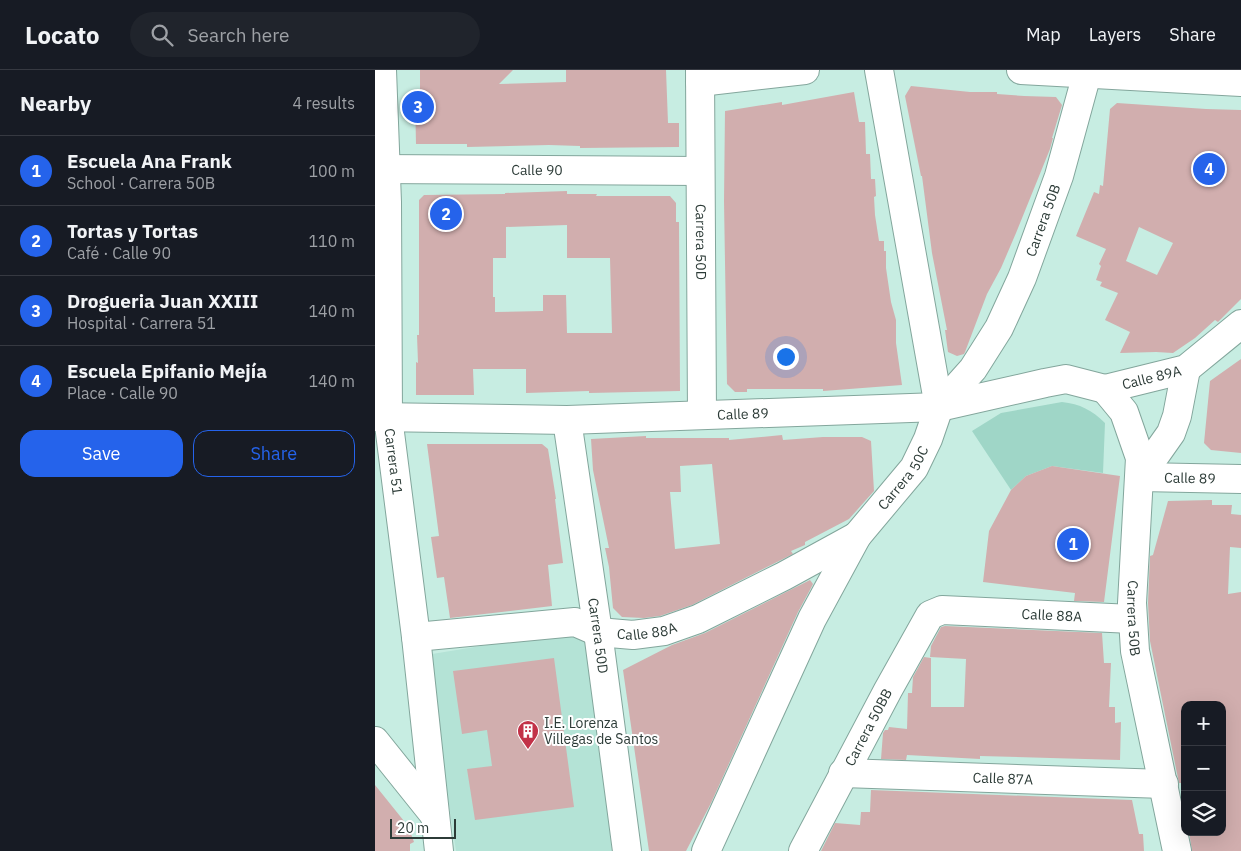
<!DOCTYPE html>
<html lang="en">
<head>
<meta charset="utf-8">
<style>
	body { margin:0; font-family:"IBM Plex Sans",sans-serif; background:#20242c; color:#f1f3f6 }
	.controls { position:absolute; right:15px; bottom:15px; display:grid; overflow:hidden; border-radius:10px; box-shadow:0 5px 20px #0002 }
	.controls button { width:45px; height:45px; display:grid; place-items:center; padding:0; border:0; border-bottom:1px solid #363941; background:#171b24; color:#f1f3f6; font:25px sans-serif }
	.scale { position:absolute; left:15px; bottom:12px; width:66px; box-sizing:border-box; padding-left:5px; border:2px solid #2c3b37; border-top:0; font-size:14px; line-height:18px; white-space:nowrap; color:#2c3b37; -webkit-text-stroke:4px #fff; paint-order:stroke }
	.you { position:absolute; left:410px; top:286px; width:18px; height:18px; margin:-12px; border:4px solid #fff; border-radius:50%; background:#1a73e8; box-shadow:0 0 0 8px #1a73e833 }
	.badge { display:grid; place-items:center; width:32px; height:32px; border-radius:50%; background:#2563eb; color:#fff; font-size:16px; font-weight:700 }
	.pin { position:absolute; translate:-50% -50%; border:2px solid #fff; box-shadow:0 1px 5px #0006 }
	.list { margin:0; padding:0; list-style:none }
	h2 { display:flex; justify-content:space-between; align-items:center; height:65px; margin:0; padding:0 20px; font-size:21px }
	h2 small { font-size:16px; font-weight:400; color:#9ea1a6 }
	.list li { display:grid; grid-template-columns:32px 1fr auto; gap:15px; align-items:center; box-sizing:border-box; height:70px; padding:0 20px; border-top:1px solid #363941 }
	.list b { display:block; font-size:19px; white-space:nowrap }
	.list p { margin:0; font-size:16px; white-space:nowrap; color:#9ea1a6 }
	.list em { font-size:16px; font-style:normal; color:#9ea1a6 }
	.actions { display:flex; gap:10px; padding:15px 20px }
	.actions a { flex:1; padding:11px 0; border:1px solid #2563eb; border-radius:15px; text-align:center; font-size:18px; color:#2563eb }
	.actions .main { background:#2563eb; color:#fff }
	.icon { flex:none; width:28px; height:28px; fill:none; stroke:currentColor; stroke-width:2; stroke-linecap:round; stroke-linejoin:round }
	.map { position:relative; flex:none; width:866px; height:781px; overflow:hidden }
	header { display:flex; align-items:center; gap:30px; box-sizing:border-box; height:70px; padding:0 25px; background:#171b24; border-bottom:1px solid #363941 }
	header strong { font-size:24px }
	nav { display:flex; gap:28px; margin-inline-start:auto; font-size:18px }
	.search { width:350px; height:45px; background:#20242c; display:flex; align-items:center; gap:12px; box-sizing:border-box; padding:0 18px; border-radius:28px; color:#9ea1a6; font-size:19px }
	main { display:flex }
	aside { flex:1; background:#171b24 }
	.map>svg:first-child { display:block }
</style>
</head>
<body>
<header>
<strong>Locato</strong>
<div class="search"><svg class="icon" aria-label="search" viewBox="0 0 24 24"><circle cx="10" cy="10" r="6"/><path d="M15 15l6 6"/></svg>Search here</div>
<nav><a>Map</a><a>Layers</a><a>Share</a></nav>
</header>
<main>
<aside>
<h2>Nearby<small>4 results</small></h2>
<ul class="list">
<li><span class="badge">1</span><div><b>Escuela Ana Frank</b><p>School · Carrera 50B</p></div><em>100 m</em></li>
<li><span class="badge">2</span><div><b>Tortas y Tortas</b><p>Café · Calle 90</p></div><em>110 m</em></li>
<li><span class="badge">3</span><div><b>Drogueria Juan XXIII</b><p>Hospital · Carrera 51</p></div><em>140 m</em></li>
<li><span class="badge">4</span><div><b>Escuela Epifanio Mejía</b><p>Place · Calle 90</p></div><em>140 m</em></li>
</ul>
<div class="actions"><a class="main">Save</a><a>Share</a></div>
</aside>
<div class="map">
<svg width="866" height="781" viewBox="0 0 866 781">
	<rect width="100%" height="100%" fill="#c7ede2"/>
	<path fill="#b4e3d6" d="M197,561l18,11 22,209h-156l-30,-196z"/>
	<path fill="#9fd6c7" d="M687,332c18,2 30,8 43,21l-2,50 -51,-7 -26,10 -15,14 -39,-59 29,-18z"/>
	<path fill="#d1aeae" fill-rule="evenodd" d="M45,0h93l-14,14 67,-2v-12h100l2,53h11v24l-99,1v-2l-31,-1 -82,2v-3h-51l-1,-47h5z
		M536,16l59,6h27v2l27,2 32,1 6,8 -10,33h1l-3,11 -34,84 -15,35 -14,26 -22,58 -1,2 -7,2 -9,-4 -3,-22h2l-15,-77 -10,-77h-1l-16,-80z
		M479,22l5,30h6l1,32h4l1,25h4l1,17 -2,1 1,18 4,26h5v10h2v17l5,34 5,18v23l6,42 -79,6v-2h-76v3h-12l-8,-8 -3,-183 1,-90 57,-9v3z
		M742,33l89,6 35,1v189l-23,23 -3,-2 -20,18 -22,15 -17,-1 -36,1 10,-21 -25,-12 13,-27 -18,-7 2,-4 -6,-2 5,-14 -2,-2 7,-15 -30,-13 18,-44 5,2 1,-9 3,1 7,-77zM764,157l34,16 -16,32 -31,-14z
		M192,121v3h30l-1,2h74l6,7v19h3l1,169 -91,2v-2l-63,2v-24h-53l1,26h-58v-33l2,1 -1,-28h2v-135l5,-5 81,-1v-1zM192,155v33h43l2,75h-45l-1,-38h-23v16l-48,1v-15h-2v-39h13v-31z
		M866,289v94l-30,-3 -7,-7 6,-62z
		M407,365l1,5 40,-3h39l9,4 3,50 -25,28 -44,23v3l-14,6 2,3 -16,8 -85,43 -32,11 -16,2 -22,-1 -9,-9 -4,-41 -4,-19h4l-16,-78 -2,-31 55,-3v2h83v2zM337,394l8,80 -45,5 -5,-57h11l-1,-26z
		M52,374h115l6,5 8,50h-1l8,64 -15,2 4,41 -102,12 -6,-41 -7,1 -6,-41 8,-1z
		M677,396l68,10 -16,126 -30,-1 1,-8 -92,-11 6,-51 22,-41 15,-14z
		M837,430v5h20l-1,9 10,1v33l-11,-1 -2,47 13,-2v259h-49l-3,-19h33v-127h-37v78h-6l-29,-142 -2,-38 2,-47 3,-1 15,-54z
		M435,510l3,4 -2,4 -13,24 -87,191 -25,48h-37l-26,-181 49,-25 33,-12z
		M570,556l157,7 2,30h7l-2,44h6v16l6,-1 -1,38 -140,-4v3l-73,-4 -1,5 -25,-1 2,-26 2,-3h3l1,-3 18,2 1,-36h4l1,-16 11,-20 7,1v49h33l2,-48 -36,-2 1,-11 10,-19z
		M179,588l20,149 -99,13 -8,-51 25,-3 -5,-36 -25,4 -9,-63z
		M0,715l33,41 6,16 -4,2v7h-35z
		M496,720l261,10 7,34h4l1,17h-323l14,-28 25,2 1,-13h9z"/>
	<g fill="none" stroke-linecap="round" stroke-linejoin="round">
		<g stroke="#83a69c" stroke-width="30">
			<g id="minor">
				<path id="s1" d="M7,0l5,132 1,215 28,220 23,214"/>
				<path id="s2" d="M325,0l2,345"/>
				<path d="M646,0l220,12"/>
				<path d="M325,12l105,-12"/>
				<path id="s3" d="M0,99l325,2"/>
				<path id="s4" d="M730,319l19,23 16,46 -8,145 3,48 42,200"/>
				<path id="s5" d="M730,319l81,-20 55,-45"/>
				<path id="s6" d="M564,337l34,-38 26,-41 23,-50 37,-102 29,-106"/>
				<path id="s7" d="M0,347l192,3 372,-13 106,-24 21,-4 39,10"/>
				<path id="s8" d="M192,350l31,212 29,219"/>
				<path d="M765,407l31,-44 6,-17 9,-47"/>
				<path id="s9" d="M765,407l101,2"/>
				<path id="s10" d="M41,567l159,-15 23,10 35,3 31,-4 34,-12 86,-43 73,-40"/>
				<path d="M0,671l60,75"/>
				<path id="s11" d="M468,703l321,11"/>
				<path id="s12" d="M331,781l106,-232 45,-83 57,-68 14,-29 11,-32 -60,-337"/>
				<path id="s13" d="M428,781l85,-161 42,-75 12,-5 190,9"/>
			</g>
		</g>
		<use href="#minor" stroke="#fff" stroke-width="28"/>
	</g>
	<defs>
		<g id="building-pin" transform="scale(1.125)"><path d="M0 17L-7.5 6A9.5 9.5 0 1 1 7.5 6Z" fill="#c23248" stroke="#fff"/><path d="M-4-6H4V6H1V3H-1V6H-4ZM-2.5-4.3h1.7v1.8h-1.7ZM.8-4.3h1.7v1.8H.8ZM-2.5-1h1.7V.8h-1.7ZM.8-1h1.7V.8H.8Z" fill="#fff"/></g>
	</defs>
	<g fill-rule="evenodd">
		<use href="#building-pin" x="153" y="661"/>
	</g>
	<g text-anchor="middle" dominant-baseline="central" stroke-width="4" stroke-linejoin="round" paint-order="stroke">
		<g font-size="14" fill="#2c3b37" stroke="#fff">
			<text stroke="none"><textPath href="#s3" startOffset="162">Calle 90</textPath></text>
			<text stroke="none"><textPath href="#s6" startOffset="216">Carrera 50B</textPath></text>
			<text stroke="none"><textPath href="#s2" startOffset="172">Carrera 50D</textPath></text>
			<text stroke="none"><textPath href="#s5" startOffset="48">Calle 89A</textPath></text>
			<text stroke="none"><textPath href="#s7" startOffset="368">Calle 89</textPath></text>
			<text stroke="none"><textPath href="#s1" startOffset="392">Carrera 51</textPath></text>
			<text stroke="none"><textPath href="#s12" startOffset="424">Carrera 50C</textPath></text>
			<text stroke="none"><textPath href="#s9" startOffset="50">Calle 89</textPath></text>
			<text stroke="none"><textPath href="#s13" startOffset="391">Calle 88A</textPath></text>
			<text stroke="none"><textPath href="#s4" startOffset="239">Carrera 50B</textPath></text>
			<text stroke="none"><textPath href="#s10" startOffset="234">Calle 88A</textPath></text>
			<text stroke="none"><textPath href="#s8" startOffset="218">Carrera 50D</textPath></text>
			<text stroke="none"><textPath href="#s13" startOffset="140">Carrera 50BB</textPath></text>
			<text stroke="none"><textPath href="#s11" startOffset="160">Calle 87A</textPath></text>
		</g>
		<g font-size="14" fill="#2c3b37" stroke="#fff" text-anchor="start">
			<text x="169" y="653">I.E. Lorenza<tspan x="169" dy="16">Villegas de Santos</tspan></text>
		</g>
	</g>
</svg>
<div class="controls">
<button>+</button>
<button>−</button>
<button><svg class="icon" aria-label="layers" viewBox="0 0 24 24"><path d="M12 4l9 5-9 5-9-5zM3 14l9 5 9-5"/></svg></button>
</div>
<div class="scale">20 m</div>
<div class="you"></div>
<div class="pin badge" style="left:698px;top:474px">1</div>
<div class="pin badge" style="left:71px;top:144px">2</div>
<div class="pin badge" style="left:43px;top:37px">3</div>
<div class="pin badge" style="left:834px;top:99px">4</div>
</div>
</main>
</body>
</html>
